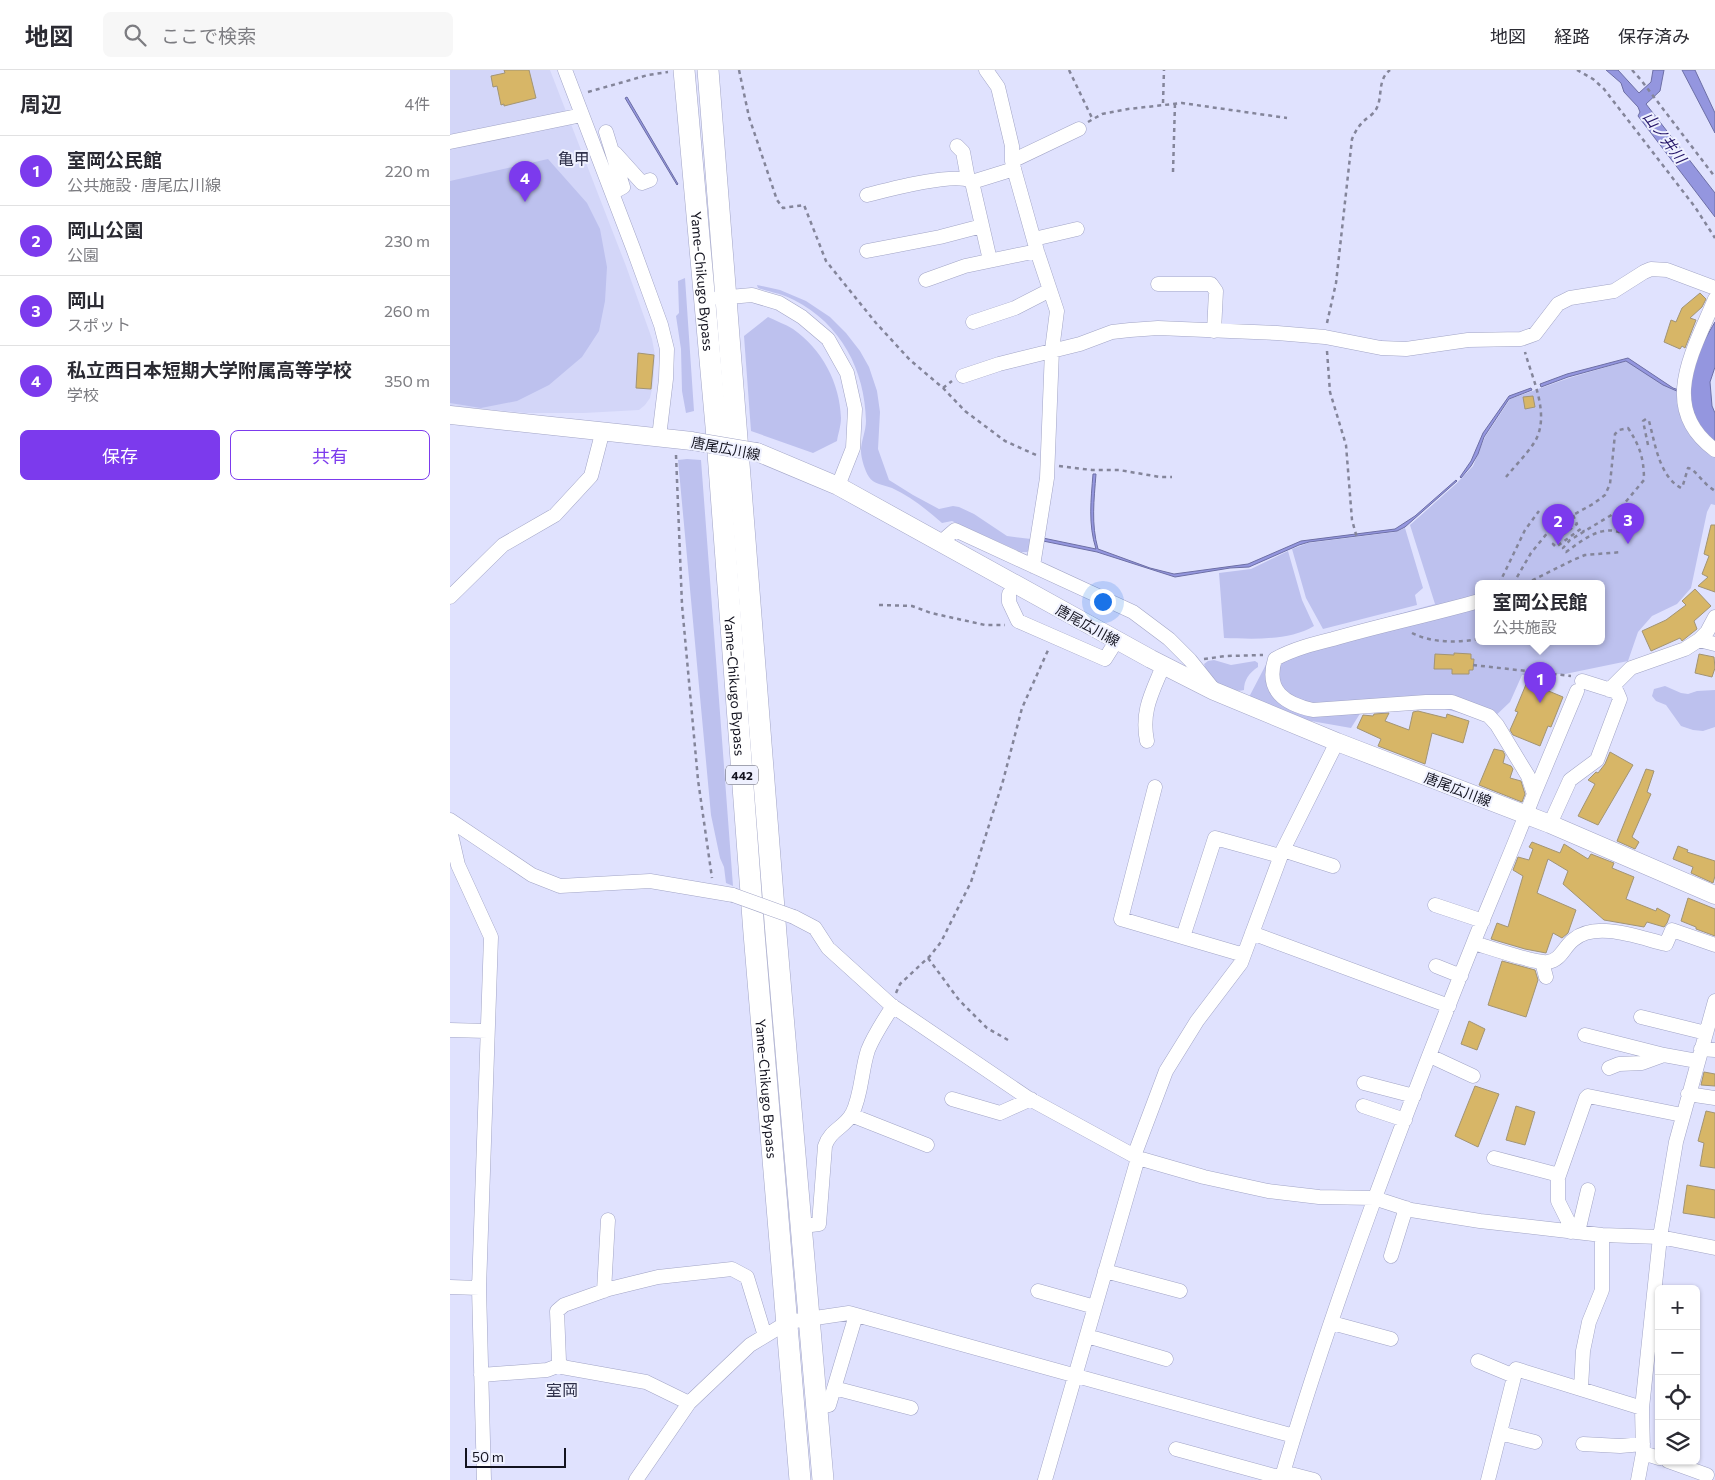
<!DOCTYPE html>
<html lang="ja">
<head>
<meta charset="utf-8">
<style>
	body { margin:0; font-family:Commissioner,"Noto Sans JP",sans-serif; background:#f7f7f7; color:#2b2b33 }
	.controls { position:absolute; right:15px; bottom:15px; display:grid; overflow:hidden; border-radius:8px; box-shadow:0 1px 4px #0004 }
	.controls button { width:45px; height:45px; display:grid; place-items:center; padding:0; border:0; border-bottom:1px solid #e1e1e2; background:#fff; color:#2b2b33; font:25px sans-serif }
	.scale { position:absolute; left:15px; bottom:12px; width:101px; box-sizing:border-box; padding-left:5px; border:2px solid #13131f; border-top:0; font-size:14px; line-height:18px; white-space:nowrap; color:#13131f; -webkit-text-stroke:4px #eff1ff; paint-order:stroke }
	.you { position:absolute; left:652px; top:531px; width:18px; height:18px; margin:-12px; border:4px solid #fff; border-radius:50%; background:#1a73e8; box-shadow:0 0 0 8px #1a73e833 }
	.badge { display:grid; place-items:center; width:32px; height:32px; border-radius:50%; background:#7c3aed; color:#fff; font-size:16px; font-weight:700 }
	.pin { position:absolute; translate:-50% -41px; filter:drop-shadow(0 1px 2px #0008) }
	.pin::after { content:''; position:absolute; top:26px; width:18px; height:15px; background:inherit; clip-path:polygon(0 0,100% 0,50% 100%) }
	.popup { position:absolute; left:1025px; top:510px; width:130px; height:65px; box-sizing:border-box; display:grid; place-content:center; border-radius:8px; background:#fff; filter:drop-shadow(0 1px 4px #0005); font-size:16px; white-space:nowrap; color:#7c7c81 }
	.popup b { font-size:19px; color:#2b2b33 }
	.popup::after { content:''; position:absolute; left:50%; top:100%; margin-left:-10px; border:10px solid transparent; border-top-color:#fff }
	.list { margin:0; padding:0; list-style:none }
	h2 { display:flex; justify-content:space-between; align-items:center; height:65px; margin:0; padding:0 20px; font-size:21px }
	h2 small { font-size:16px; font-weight:400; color:#7c7c81 }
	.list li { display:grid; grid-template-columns:32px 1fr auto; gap:15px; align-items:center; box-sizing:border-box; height:70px; padding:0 20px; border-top:1px solid #e1e1e2 }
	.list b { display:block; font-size:19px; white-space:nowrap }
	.list p { margin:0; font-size:16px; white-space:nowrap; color:#7c7c81 }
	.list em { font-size:16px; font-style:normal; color:#7c7c81 }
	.actions { display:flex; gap:10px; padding:15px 20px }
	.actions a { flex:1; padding:11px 0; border:1px solid #7c3aed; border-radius:8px; text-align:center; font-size:18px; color:#7c3aed }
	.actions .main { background:#7c3aed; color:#fff }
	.icon { flex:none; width:28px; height:28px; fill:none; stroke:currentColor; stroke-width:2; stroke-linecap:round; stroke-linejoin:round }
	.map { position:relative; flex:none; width:1265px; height:1410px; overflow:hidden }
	header { display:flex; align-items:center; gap:30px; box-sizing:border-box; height:70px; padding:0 25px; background:#fff; border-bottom:1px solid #e1e1e2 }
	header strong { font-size:24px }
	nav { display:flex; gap:28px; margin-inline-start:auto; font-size:18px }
	.search { width:350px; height:45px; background:#f7f7f7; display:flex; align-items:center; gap:12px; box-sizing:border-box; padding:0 18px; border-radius:8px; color:#7c7c81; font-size:19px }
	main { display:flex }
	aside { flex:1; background:#fff }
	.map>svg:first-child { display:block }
</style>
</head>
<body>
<header>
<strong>地図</strong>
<div class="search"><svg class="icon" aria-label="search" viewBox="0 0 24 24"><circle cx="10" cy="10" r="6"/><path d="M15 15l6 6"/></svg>ここで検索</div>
<nav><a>地図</a><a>経路</a><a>保存済み</a></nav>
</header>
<main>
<aside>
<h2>周辺<small>4件</small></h2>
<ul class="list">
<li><span class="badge">1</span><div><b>室岡公民館</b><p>公共施設 · 唐尾広川線</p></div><em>220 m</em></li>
<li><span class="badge">2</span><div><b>岡山公園</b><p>公園</p></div><em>230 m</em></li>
<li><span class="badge">3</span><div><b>岡山</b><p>スポット</p></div><em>260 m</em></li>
<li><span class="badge">4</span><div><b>私立西日本短期大学附属高等学校</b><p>学校</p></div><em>350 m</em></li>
</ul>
<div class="actions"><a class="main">保存</a><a>共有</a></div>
</aside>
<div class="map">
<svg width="1265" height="1410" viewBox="0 0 1265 1410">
	<rect width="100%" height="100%" fill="#e0e2fe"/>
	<path fill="#d3d6f8" d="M0,0h100l76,196 26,73 3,16 -2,30 -3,13 -5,7 -6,5 -55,3h-58l-76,-7z"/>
	<path fill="#bdc1ee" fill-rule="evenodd" d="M98,89l39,44 13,26 7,38 -2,34 -6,30 -17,26 -33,28 -32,16 -36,7 -31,-5v-222z
		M235,208l9,133 -8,2 -4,-22 -1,-42 -5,-33 3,-3 -1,-32z
		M307,215l23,5 26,11 24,16 16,16 14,18 9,16 8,24 3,21 -2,37 11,31 24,15 26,14 14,-3 6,1 15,7 33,22 24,3 3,6 -7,7h-6l-69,-31 -10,2c-16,-14 -31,-26 -50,-35 -8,-3 -19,-4 -23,-11 -4,-6 -8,-19 -8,-26 0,-10 5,-20 5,-30 -1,-51 -25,-97 -72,-121 -11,-6 -24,-8 -36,-12z
		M318,247c8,4 17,7 25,12 29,20 47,54 48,89 0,8 -3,16 -4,23l-24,12 -62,-22 -7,-95z
		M1177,291l52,32 36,61v51l-4,-1 -4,8 -16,76 -14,16 -25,12 -14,16 -10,29 -63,13 -43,1 -12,27 -20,19 -49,-13 -80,4 -10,16 -57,-10 -46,-19 24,-46 11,-6 21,-7 131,-36 -25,-79 47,-42 16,-17 12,-29 25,-38 59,-21zM1029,514h122v58h-122z
		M237,389l14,1 32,426 -7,-3 -2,-16 -4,-9 -9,-43 -33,-355z
		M955,458l18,60 -8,7 2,10 -94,24 -17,-31 -14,-49 16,-6 87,-11z
		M838,481l14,49 12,26c-25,15 -61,13 -90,12l-5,-65 32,-4z
		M764,590l17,5 24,-4 3,2v4c-9,6 -14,13 -14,23 -9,3 -25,-4 -32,-11 -4,-3 -6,-9 -8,-15l4,-3z
		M1215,616l16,7 7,1 9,-3 18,-1v37l-12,4 -10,-1 -12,-4 -15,-21 -10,-4 -4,-5 2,-7z"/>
	<path fill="#9496df" stroke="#6d6fa5" d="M1156,0h12l21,23 12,-11 2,-12h11l-4,21 -14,13 69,89v24l-77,-101 2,-4 -2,-5 -14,-15 -3,-9z
		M1232,0h13l20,43v20z
		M177,27l51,87 -1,1 -52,-87z
		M1265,252v45l-5,15 2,24 3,7v33c-39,-42 -27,-79 0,-124z
		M1178,288l45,30 6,2v2l-16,-7 -37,-24 -58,16 -27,10 -1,-3 27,-10z
		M1081,318l1,2 -23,9 -25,38 -6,17 -7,12 -10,12 -1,-1 11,-16 12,-28 26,-37z
		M643,404h3c-2,26 -5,50 2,75l52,19 24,6 74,-10 53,-23 94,-12 20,-13 41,-36 1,1 -52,46 -8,4 -88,11 -10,3 -50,22 -19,1 -55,9 -78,-25 -54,-11v-3l53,11c-8,-25 -5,-49 -3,-75z"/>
	<path fill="#d7b667" stroke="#a29474" d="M54,0h25l7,28 -32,8v-2l-3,1 -4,-19 -4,1 -2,-11 14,-3z
		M1250,223l6,6 -4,8 -12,11 6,2 -11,28 -3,-2 -2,3 -16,-7 7,-22 5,2 6,-14z
		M188,283l16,2 -3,34 -15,-1z
		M1083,326l2,11 -10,2 -2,-12z
		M1261,455h4v67l-17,-6 10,-9 -6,-3 7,-18 -5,-2z
		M1245,519l16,17 -17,15 3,8 -15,12 -2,-3 -29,13 -9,-20 24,-11 20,-15 -4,-4z
		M1004,583l17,1v5h3l-1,11h-4v4h-17v-5h-18l1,-15 19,1z
		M1249,584l15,3 1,11 -3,9 -17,-4z
		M1077,612l36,15 -12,30 -3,-1 -8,20 -27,-11 -3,-5 8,-18 -3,-1z
		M968,641l28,7 1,-4 22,7 -6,22 -31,-10 -7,31 -47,-18 3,-7 -24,-11 6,-13 10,1 1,-2 15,-1 -4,8 24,9 4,-18z
		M1044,679l9,2 2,4 -2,8 8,3 2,3 -3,9 11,3 4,13 -3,8 -43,-17z
		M1160,682l23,13 -35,60 -20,-9 17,-32 -7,-4 8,-8 2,1 7,-9z
		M1196,699l8,2 -7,21 4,2 -19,43 7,5 -4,7 -18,-8z
		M1082,772l28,11 4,-9 24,15 3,-5 23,9 -2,5 22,9 -8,22 30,12 1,-3 13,7 -3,8 -3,4 -17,-5 -3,5 -40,-7 -41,-36 5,-13 -20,-12 -11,34 39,17 -8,23 -6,5 -9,-5 -7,20 -21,-4 -34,-10 6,-16 11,4 15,-51 -10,-6 5,-13 11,3 4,-11 -4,-2z
		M1228,776l10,4 -1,2 28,9v15l-2,7 -22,-10 2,-6 -20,-8z
		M1238,828l27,11v27l-19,-7v-2l-15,-6z
		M1052,891l33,9 3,10 -12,37 -38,-12z
		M1019,951l16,8 -8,21 -16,-6z
		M1254,1002l11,2v12l-14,-1z
		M1025,1016l24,8 -21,53 -23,-11z
		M1066,1036l19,6 -10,33 -19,-5z
		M1256,1041l9,2v55l-15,-2 4,-23 -6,-2z
		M1237,1115l28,5v28l-32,-5z"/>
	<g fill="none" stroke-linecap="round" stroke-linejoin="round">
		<g stroke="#a2a5c6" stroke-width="15">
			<path id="minor" d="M115,0l68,178 28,77 6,24 -1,30 -7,58
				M536,0l12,17 14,59v15l2,8 23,82 20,60 -5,39 -5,128 -14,88
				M156,62l17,55 -11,6
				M0,72l132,-27
				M507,76l6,6 5,27
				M165,83l27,30 8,-3
				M562,91l67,-32
				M522,112l18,78
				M417,125c20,-5 90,-24 105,-13l42,-13
				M584,169l43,-10
				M417,181l73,-14 42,-11
				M476,210l39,-14 72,-15
				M708,214h53l5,7 -2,40
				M268,228l34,-3 27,8 23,14 26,22 19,34 8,36 -2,39 -15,38
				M1265,229c-21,51 -58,109 0,151
				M523,252l42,-14 35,-18
				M513,306l36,-12 81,-20 32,-12 18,-2 28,-2 119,5 48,4 56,11 25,1 62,-9 53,-1 14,-5 23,-30 12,-6 44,-7 30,-19 7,-3 16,1 48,18
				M490,473l15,-13 178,82 36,27 21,21 24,30
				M559,524v8l9,19 87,38 12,-19
				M0,527l53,-52 52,-30 36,-39 12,-46
				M1249,570l16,4
				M1159,620l22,-22 54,-19 14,-9 8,-8 8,-15
				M697,671c-6,-30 5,-48 16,-75
				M705,717l-34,132 123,36
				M1084,724l43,-103
				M0,750l82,55 28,11 90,-5 83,14
				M1100,754l20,-44 27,-20 23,-61 -3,-7 -35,-11
				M0,760l8,35 33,72 -12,351 5,192
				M833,780l50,16
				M985,835l48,16
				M344,847l21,11 13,20 63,57 137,93 110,60 66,19 64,14 51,6 55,1 37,12 69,11 122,14 58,2 55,11
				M802,863l197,73
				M733,867l32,-99 65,18
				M1024,873c14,4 62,21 74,19 13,-2 16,-15 25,-22 23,-20 67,-2 93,4l6,-14 43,15
				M1092,892l4,15
				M986,896l25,10
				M1191,947l65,16
				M0,960l37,1
				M1135,965l79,20
				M1251,979l14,1
				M980,986l43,20
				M1159,998l10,-4 23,-1 22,-8 33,6
				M914,1013l50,13
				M1238,1024l27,4
				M502,1029l48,14 31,-14
				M913,1036l42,14
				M401,1045l76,30
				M684,1086l32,-85 31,-50 44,-58 42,-113 54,-108
				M1044,1088l65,17
				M361,1155l8,-1 6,-78c5,-16 19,-18 27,-32 10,-20 9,-43 16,-64 6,-15 16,-30 25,-44
				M1121,1162v-5l-13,-26v-23l28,-80 2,-2 94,19
				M1128,1162l10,-42
				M941,1186l15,-48
				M655,1201l75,20
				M0,1217l29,1
				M154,1221l4,-71
				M588,1221l57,16
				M882,1253l59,16
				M637,1266l79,23
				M1028,1291l36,15
				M31,1305l66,-5 13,-5
				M384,1318l77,20
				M1131,1318l2,-37 6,-29 13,-32v-55
				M239,1333l-43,-21 -84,-15 -3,-6 -2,-50 7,-6 45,-16 49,-12 74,-8 15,8 18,59
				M375,1336l4,-1 27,-90
				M1050,1363l35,9
				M1133,1374l37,2 23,-2
				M726,1379l106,29
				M1193,1383l16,5
				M1218,1391l39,14
				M833,1402l31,8
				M186,1410l53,-77 61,-58 38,-23 61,-9 445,123
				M595,1410l93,-322
				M831,1410c53,-182 122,-360 192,-536 20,-50 42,-100 61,-150l-6,-18 -31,-51 -8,-9 -37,-14h-26l-113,8c-28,-6 -48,-19 -38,-51 18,-10 38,-15 58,-20 48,-14 97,-24 146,-38
				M1038,1410l28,-111 126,39
				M1188,1410l5,-27 -1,-45 18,-171 16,-95 39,-141"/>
		</g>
		<g stroke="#a2a5c6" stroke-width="19">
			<path id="major" d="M0,345l242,26
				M307,382l81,34 313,173 63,32 123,51 213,82 165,71"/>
		</g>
		<g stroke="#a2a5c6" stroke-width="22">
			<g id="highway">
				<path id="s1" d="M234,0l32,356 38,507 46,547"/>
				<path d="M258,0l68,864 47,546"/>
			</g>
		</g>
		<path stroke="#84859a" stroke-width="2.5" stroke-dasharray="4 4" stroke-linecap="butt" d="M289,0l10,47 28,83 6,8 21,-3 22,56 50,62 34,37 33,28 22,23 40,30 31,14
			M619,0l23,48
			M1127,0l16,9 11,10 91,118 20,31
			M1182,0l9,10 74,97
			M138,22l60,-17 20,-3
			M713,33l1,-33
			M638,52l14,-8 26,-5 54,-6 105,15
			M723,102l2,-69
			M877,253l9,-40 16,-144c4,-9 7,-14 14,-20 3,-2 7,-5 9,-8 9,-13 1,-30 15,-41
			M877,281l3,41 16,53 6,75 5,18
			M493,318l9,-7
			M1198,375l-5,-24 3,-2 3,2c6,22 10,55 32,67l2,-3 5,-17 4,1 16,17 7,5
			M226,385l6,150 16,175 14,98
			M609,396l33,4h27l41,7h12
			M1056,407c9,-11 20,-22 28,-34 17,-27 -1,-62 -9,-91
			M1123,445l4,9 -15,11 -9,9 3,3 26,-19 2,4
			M1049,514l26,-54 14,-19
			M1063,514l18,-31 22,-27 40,-22 12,-9 5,-11 5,-50 4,-4 9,-2c12,18 16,31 16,52l-26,31 -48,29 -7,8 3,4c17,-12 36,-29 58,-18
			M1075,514l48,-24 12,-5 37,-3
			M429,535l33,1 19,7 54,12h20
			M962,563c20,10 45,10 67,6
			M754,589l22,-3 37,-1
			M1023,595l98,11
			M478,888l31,42 28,28 21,12
			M446,923l4,-9 30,-28 11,-14 30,-60 32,-101 19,-73 27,-60"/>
		<use href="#minor" stroke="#fff" stroke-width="14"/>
		<use href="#major" stroke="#fff" stroke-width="18"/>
		<use href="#highway" stroke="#fff" stroke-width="21"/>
		<g stroke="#a2a5c6" stroke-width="15" stroke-linecap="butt">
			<path id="minor-bridge" d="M283,825l61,22"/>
		</g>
		<g stroke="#a2a5c6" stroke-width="19" stroke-linecap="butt">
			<path id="major-bridge" d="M242,371l65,11"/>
		</g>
		<use href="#minor-bridge" stroke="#fff" stroke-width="14"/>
		<use href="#major-bridge" stroke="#fff" stroke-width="18"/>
	</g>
	<g text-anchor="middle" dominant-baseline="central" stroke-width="4" stroke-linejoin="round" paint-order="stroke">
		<rect fill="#eff1ff" stroke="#555662" stroke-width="1" x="276" y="695.5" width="32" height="19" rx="4"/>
		<g font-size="12" font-weight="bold" fill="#13131f">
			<text x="292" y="705">442</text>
		</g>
		<g font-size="14" fill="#13131f" stroke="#eff1ff">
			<text stroke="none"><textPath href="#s1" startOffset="212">Yame-Chikugo Bypass</textPath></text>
			<text transform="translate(276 378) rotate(11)">唐尾広川線</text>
			<text transform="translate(638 555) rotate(29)">唐尾広川線</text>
			<text stroke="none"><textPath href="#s1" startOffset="618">Yame-Chikugo Bypass</textPath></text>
			<text transform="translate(1008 719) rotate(21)">唐尾広川線</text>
			<text stroke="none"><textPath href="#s1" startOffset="1022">Yame-Chikugo Bypass</textPath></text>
		</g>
		<g font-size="15" font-style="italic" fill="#241568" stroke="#eff1ff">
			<text transform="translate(1215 67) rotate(53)">山ノ井川</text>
		</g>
		<g font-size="16" fill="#2e2f49" stroke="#eff1ff">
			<text x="124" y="88">亀甲</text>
			<text x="112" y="1319">室岡</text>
		</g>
	</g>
</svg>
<div class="controls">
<button>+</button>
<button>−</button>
<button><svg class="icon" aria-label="locate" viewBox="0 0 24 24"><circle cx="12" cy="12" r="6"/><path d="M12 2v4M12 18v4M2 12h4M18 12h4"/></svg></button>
<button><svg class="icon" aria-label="layers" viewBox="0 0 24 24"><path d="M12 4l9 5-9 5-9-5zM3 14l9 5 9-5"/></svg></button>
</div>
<div class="scale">50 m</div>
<div class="you"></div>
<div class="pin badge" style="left:1090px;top:633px">1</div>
<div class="popup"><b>室岡公民館</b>公共施設</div>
<div class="pin badge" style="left:1108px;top:475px">2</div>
<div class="pin badge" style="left:1178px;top:474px">3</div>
<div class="pin badge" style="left:75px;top:132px">4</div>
</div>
</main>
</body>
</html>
